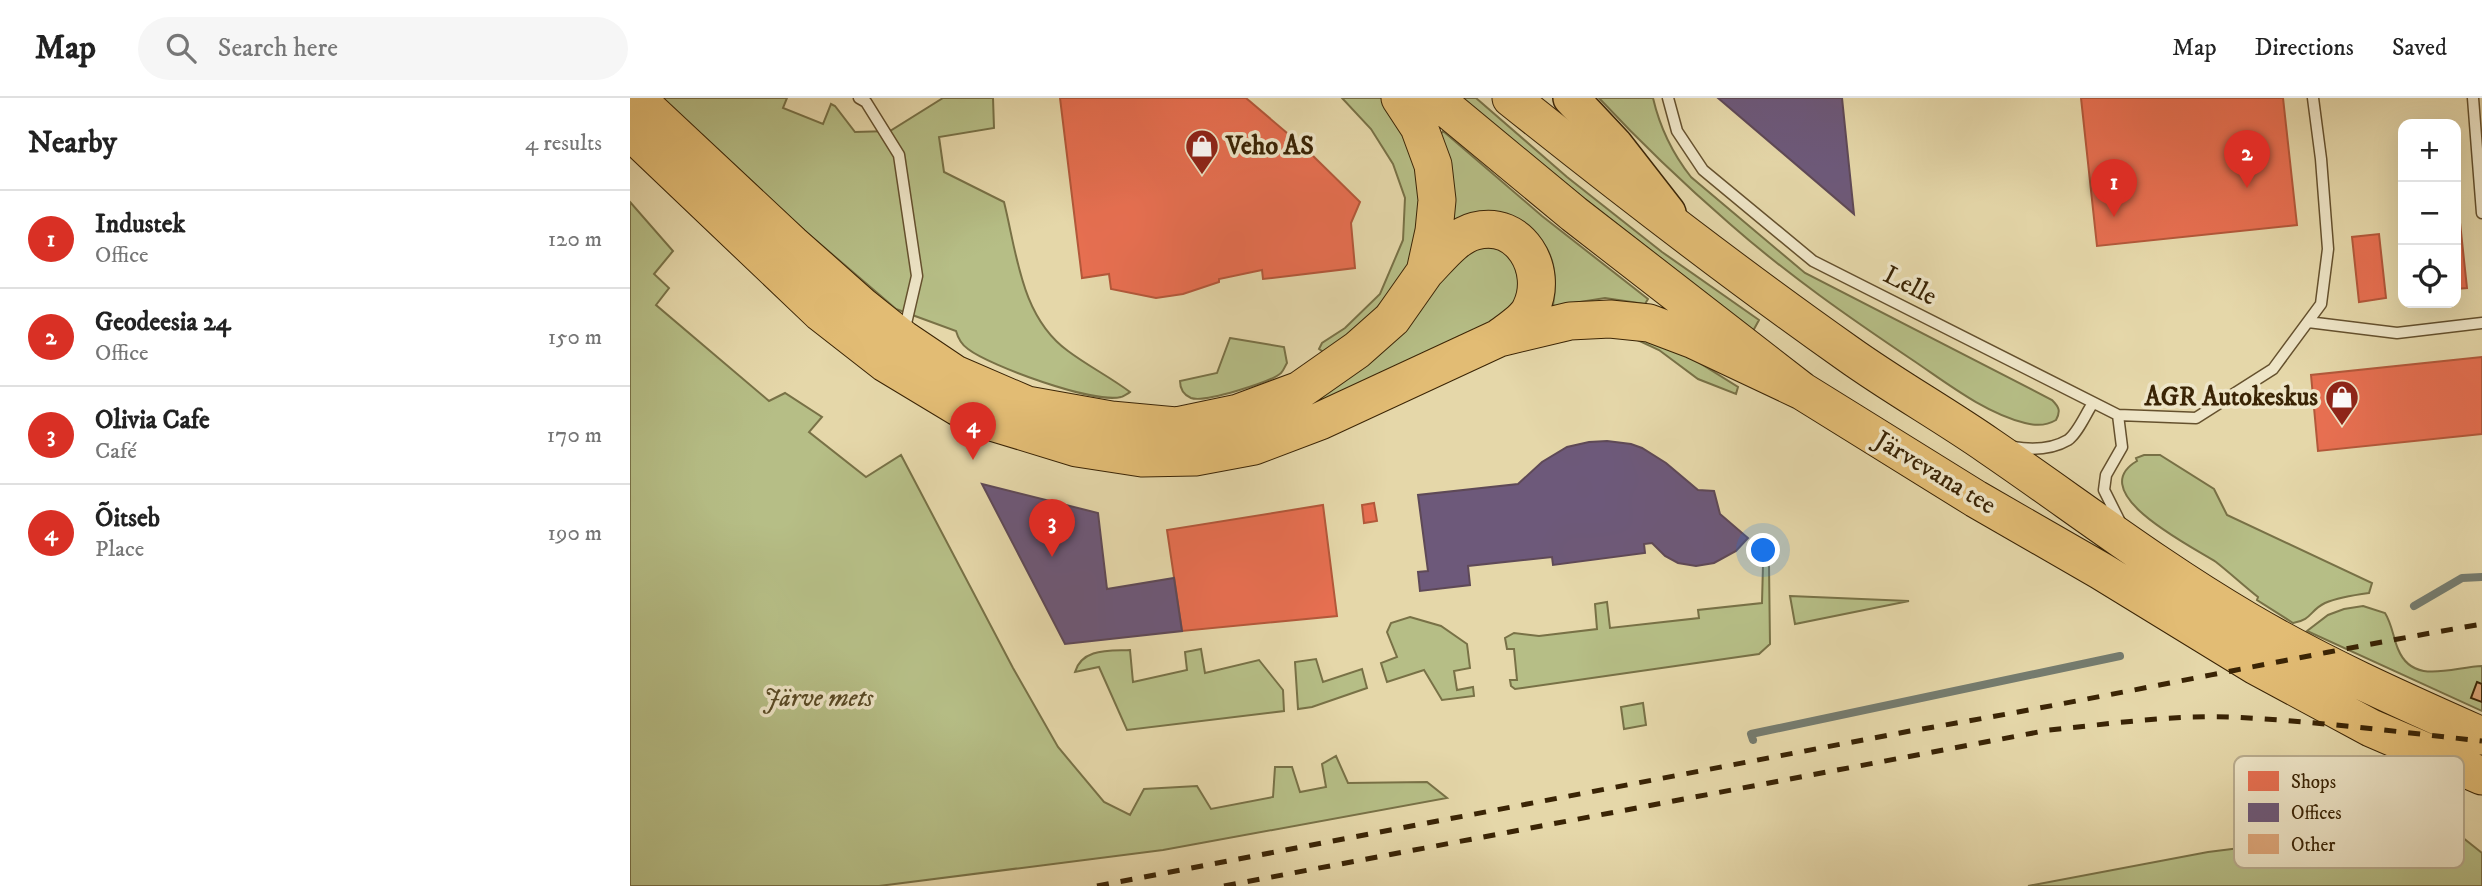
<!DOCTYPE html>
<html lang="en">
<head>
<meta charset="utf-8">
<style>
	body { margin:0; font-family:"IM FELL DW Pica",serif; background:#f6f6f6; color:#222 }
	.controls { position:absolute; right:21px; top:21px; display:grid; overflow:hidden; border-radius:14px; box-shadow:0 7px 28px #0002 }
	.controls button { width:63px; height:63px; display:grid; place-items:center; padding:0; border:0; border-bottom:2px solid #e0e0e0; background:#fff; color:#222; font:35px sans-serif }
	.you { position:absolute; left:1134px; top:453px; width:24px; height:24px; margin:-18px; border:5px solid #fff; border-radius:50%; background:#1a73e8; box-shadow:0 0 0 10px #1a73e833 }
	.badge { display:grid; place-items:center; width:46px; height:46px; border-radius:50%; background:#d93025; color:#fff; font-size:23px; font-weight:700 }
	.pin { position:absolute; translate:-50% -58px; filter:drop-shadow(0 2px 4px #0008) }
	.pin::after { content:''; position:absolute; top:37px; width:24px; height:21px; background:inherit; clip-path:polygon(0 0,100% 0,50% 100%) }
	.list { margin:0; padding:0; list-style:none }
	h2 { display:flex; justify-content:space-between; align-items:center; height:91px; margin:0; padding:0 28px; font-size:30px }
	h2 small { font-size:23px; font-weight:400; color:#767676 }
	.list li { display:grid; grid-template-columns:46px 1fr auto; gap:21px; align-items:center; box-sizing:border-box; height:98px; padding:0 28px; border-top:2px solid #e0e0e0 }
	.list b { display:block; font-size:26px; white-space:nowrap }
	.list p { margin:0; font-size:23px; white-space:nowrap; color:#767676 }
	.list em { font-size:23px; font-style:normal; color:#767676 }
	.icon { flex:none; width:38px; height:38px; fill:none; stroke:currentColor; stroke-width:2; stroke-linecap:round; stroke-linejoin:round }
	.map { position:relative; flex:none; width:1852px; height:788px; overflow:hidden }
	header { display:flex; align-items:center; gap:42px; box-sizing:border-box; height:98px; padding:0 35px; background:#fff; border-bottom:2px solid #e0e0e0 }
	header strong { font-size:33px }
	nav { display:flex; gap:38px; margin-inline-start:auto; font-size:24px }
	.search { width:490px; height:63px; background:#f6f6f6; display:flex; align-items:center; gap:18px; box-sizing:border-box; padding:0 24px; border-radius:38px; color:#767676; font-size:26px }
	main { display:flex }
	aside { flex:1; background:#fff }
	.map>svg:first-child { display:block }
</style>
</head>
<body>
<header>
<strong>Map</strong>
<div class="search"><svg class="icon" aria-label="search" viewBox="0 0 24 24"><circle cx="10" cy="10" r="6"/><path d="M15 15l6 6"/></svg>Search here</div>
<nav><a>Map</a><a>Directions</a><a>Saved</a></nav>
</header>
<main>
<aside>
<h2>Nearby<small>4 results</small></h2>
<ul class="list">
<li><span class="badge">1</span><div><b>Industek</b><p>Office</p></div><em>120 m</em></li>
<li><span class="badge">2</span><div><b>Geodeesia 24</b><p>Office</p></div><em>150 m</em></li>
<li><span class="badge">3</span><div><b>Olivia Cafe</b><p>Café</p></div><em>170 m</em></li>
<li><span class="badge">4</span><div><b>Õitseb</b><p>Place</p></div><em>190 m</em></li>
</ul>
</aside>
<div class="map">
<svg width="1852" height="788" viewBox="0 0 1852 788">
	<rect width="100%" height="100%" fill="#e5d7a9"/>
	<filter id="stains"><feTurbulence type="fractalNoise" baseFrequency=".00286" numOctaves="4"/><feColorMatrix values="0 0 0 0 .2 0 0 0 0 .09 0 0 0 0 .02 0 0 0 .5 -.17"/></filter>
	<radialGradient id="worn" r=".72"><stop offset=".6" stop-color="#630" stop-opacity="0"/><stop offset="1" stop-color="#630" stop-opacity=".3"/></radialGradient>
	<path fill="#b6be86" stroke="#787146" stroke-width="2" d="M31,0h126l-4,10 40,16 8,-20 4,2 20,26 35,-1 53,-33h50l1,30 -55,9 5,35 60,30c13,52 17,115 64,149 20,15 42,26 62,41 -1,1 -8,5 -9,5 -27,7 -131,-31 -153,-48 -6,-4 -10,-11 -12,-18l-60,-22 -126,-108z
		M712,0h40l16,18 26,70 -14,81 -50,62 -35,24 -6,-4 3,-6 23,-15 35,-34 23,-54 2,-42 -12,-34 -22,-35z
		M830,0h16l91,79 95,75 97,68 -6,11 -34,-23z
		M969,0h54c7,30 19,55 38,79l114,96 247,127c7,7 9,11 4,20 -10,6 -20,6 -31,3 -40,-10 -77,-39 -111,-62 -64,-43 -126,-86 -184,-137 -46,-40 -90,-82 -131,-126z
		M813,33l99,85 106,83 -3,5 -40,-6 -50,8 -2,-1c4,-23 3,-49 -14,-67 -6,-6 -16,-10 -23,-14 -25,-13 -35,-16 -62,-4l-4,-3 -11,-80z
		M0,104l43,49 -19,23 15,14 -13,17 113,96 16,-8 37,24 -13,15 57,45 35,-22 112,213 45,79 46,55 26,13 14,-26 53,-3 14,23 62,-12 2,-30h17l8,25 26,-5 -4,-23 14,-8 12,27 79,-1 20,16 -284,52 -284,36h-249z
		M845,149l23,1 15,11 8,29 -6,20 -20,15 -175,79 -3,-6 125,-123z
		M1006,236l41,15 61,38 -2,7 -38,-15 -39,-29 -24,-11z
		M600,240l54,9 3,16c-2,3 -3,7 -6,10 -10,9 -77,30 -90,25 -7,-3 -11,-9 -11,-17l37,-8z
		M1514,357h16l54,34 13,26 145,68 -3,10c-15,2 -30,4 -44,10 -15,7 -13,17 -32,20l-36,-23 1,-3c-14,-11 -28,-24 -42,-35 -21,-14 -134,-69 -79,-101l-1,-3z
		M1133,467h6l1,79 -11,10 -244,35 -4,-3 -1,-6h7l-3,-31h-7l-2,-11 9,-5 25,3 58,-7 -2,-25 12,-2 3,26 89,-10 -1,-8 64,-7z
		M1160,498l119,5 -114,23z
		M1733,508l22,7c7,11 8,24 13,36 15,37 54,18 84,17v45l-175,-80 21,-16 16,-6z
		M780,519l31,9 26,18 3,24 -16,3 3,19 16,-3 1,9 -32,4 -18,-30 -37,12 -6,-19 16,-6 -10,-25 4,-9z
		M571,551l4,24 54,-13 24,30 1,21 -157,19 -28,-63 -24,5c7,-24 34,-21 55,-22l3,32 54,-12 -2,-18z
		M686,561l7,23 39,-13 5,19 -55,19 -14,2 -3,-47z
		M1013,605l3,22 -22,4 -3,-22z
		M1812,723l40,32v33h-454l180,-34 103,-13 99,4z"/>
	<path fill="#e76f51" stroke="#b3583a" stroke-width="2" d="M430,0h186l61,52 53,52 -9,21 4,45 -92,11 -1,-9 -43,9v3l-36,12 -27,4 -45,-9 -2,-15 -27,4z
		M1451,0h202l14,127 -200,21z
		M1826,87l11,103 -11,1z
		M1749,136l7,64 -27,4 -7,-65z
		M1852,259v77l-164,17 -7,-76z
		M744,405l3,18 -13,2 -2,-18z
		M693,407l14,111 -155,15 -15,-101z"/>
	<path fill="#6d597a" stroke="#5e4957" stroke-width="2" d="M1088,0h124l12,116z
		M977,343l24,3 11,4 24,15 32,27 16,1 6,23 28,24 -12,13 -22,12 -18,3 -18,-3 -13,-7 -13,-13 -8,1 1,9 -92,12 -1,-8 -84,9 2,19 -50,6 -2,-19 10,-1 -10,-76 100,-11 24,-22 25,-15 22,-5z
		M352,386l116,29 9,76 67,-11 8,53 -117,13z"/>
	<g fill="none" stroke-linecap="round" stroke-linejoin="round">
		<path stroke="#757c6f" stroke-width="8" d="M1784,508l48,-28 20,-1
			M1123,642l-2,-6 369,-78"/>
	</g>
	<path fill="#dda679" stroke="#3a2405" stroke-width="2" d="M1847,584l5,2v18l-11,-4z"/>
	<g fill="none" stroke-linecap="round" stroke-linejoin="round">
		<g stroke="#65512e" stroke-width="13">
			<path id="service" d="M229,0l7,4 33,53 18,121 -13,56
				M1038,0l9,33 26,39 110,91 305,154 78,3 77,-49 48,-65 7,-55 -7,-90 -8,-61
				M1843,0l9,115
				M1678,224l89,11 85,-10
				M1488,317l4,32 -16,28 -2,15 16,32
				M1383,349c18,3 38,3 55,-7 10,-7 18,-27 25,-37"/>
		</g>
		<g stroke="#3a2405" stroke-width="38">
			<path id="primary" d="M941,0l44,47 53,68"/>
		</g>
		<g stroke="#3a2405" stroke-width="39">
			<path id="trunk" d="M6,0l156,146 71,63 40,32 52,35 72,31 84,15 65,6 62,-13 62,-23 57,-40 35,-31 33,-47 9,-41 3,-31 -4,-35 -14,-38 -19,-29
				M804,0l140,116 228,177 174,108 125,72 155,95 115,62 111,48
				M881,0c110,88 221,174 336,255 46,33 96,61 142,93 85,58 168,122 257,174 76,45 155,80 236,116
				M0,33l191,182 64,50 73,44 37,16 82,25 65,10 53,-1 59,-11 66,-25 179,-83 71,-17 40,-2 39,4 45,17 108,51
				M795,174c14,-14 30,-36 50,-41 45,-12 74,39 56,77 -5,12 -22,22 -32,30"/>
		</g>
		<use href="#service" stroke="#eee5c7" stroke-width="10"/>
		<use href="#primary" stroke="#e2bc74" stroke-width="35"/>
		<use href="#trunk" stroke="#e2bc74" stroke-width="37"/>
		<path stroke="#3a2405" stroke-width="5" stroke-dasharray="12 12" stroke-linecap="butt" d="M467,788l813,-155c191,-32 381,-74 572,-107
			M594,788l825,-156c60,-6 122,-15 182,-13 84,4 168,15 251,24"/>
	</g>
	<defs>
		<g id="shop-pin" transform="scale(1.75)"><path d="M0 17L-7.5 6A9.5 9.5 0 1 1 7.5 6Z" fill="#8f2418" stroke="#eee5c7"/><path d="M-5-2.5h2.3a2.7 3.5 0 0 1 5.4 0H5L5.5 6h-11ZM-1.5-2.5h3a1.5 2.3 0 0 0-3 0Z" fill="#fff"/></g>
	</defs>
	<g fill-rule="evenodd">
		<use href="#shop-pin" x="572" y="48"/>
		<use href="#shop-pin" x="1712" y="299"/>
	</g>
	<g text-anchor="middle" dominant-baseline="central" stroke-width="7" stroke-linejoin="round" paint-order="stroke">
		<g font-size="26" font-weight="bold" fill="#3a2405" stroke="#eee5c7" text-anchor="start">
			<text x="596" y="48">Veho AS</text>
			<text x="1688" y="299" text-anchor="end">AGR Autokeskus</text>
		</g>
		<g font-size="26" fill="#3a2405" stroke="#eee5c7">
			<text transform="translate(1280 188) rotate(27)">Lelle</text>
			<text transform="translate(1305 375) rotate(31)">Järvevana tee</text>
		</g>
		<g font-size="26" font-style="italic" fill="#594a25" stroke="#eee5c7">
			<text x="188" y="600">Järve mets</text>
		</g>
	</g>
	<rect x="1604" y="658" width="230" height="112" rx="10" fill="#eee5c7" stroke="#b8ab8d" stroke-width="2"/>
	<rect x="1618" y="673" width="31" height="20" fill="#e76f51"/>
	<rect x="1618" y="705" width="31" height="19" fill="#6d597a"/>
	<rect x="1618" y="736" width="31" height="20" fill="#dda679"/>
	<g font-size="19" fill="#3a2405">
		<text x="1661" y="690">Shops</text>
		<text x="1661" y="721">Offices</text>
		<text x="1661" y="753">Other</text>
	</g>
	<rect width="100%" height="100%" filter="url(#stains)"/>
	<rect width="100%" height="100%" fill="url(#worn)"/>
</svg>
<div class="controls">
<button>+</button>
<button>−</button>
<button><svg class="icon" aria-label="locate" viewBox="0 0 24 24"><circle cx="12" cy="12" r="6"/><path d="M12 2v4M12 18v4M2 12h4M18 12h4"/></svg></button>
</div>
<div class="you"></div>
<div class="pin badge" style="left:1484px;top:119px">1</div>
<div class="pin badge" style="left:1617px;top:90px">2</div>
<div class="pin badge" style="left:422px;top:459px">3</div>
<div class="pin badge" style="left:343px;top:362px">4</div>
</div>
</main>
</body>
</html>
